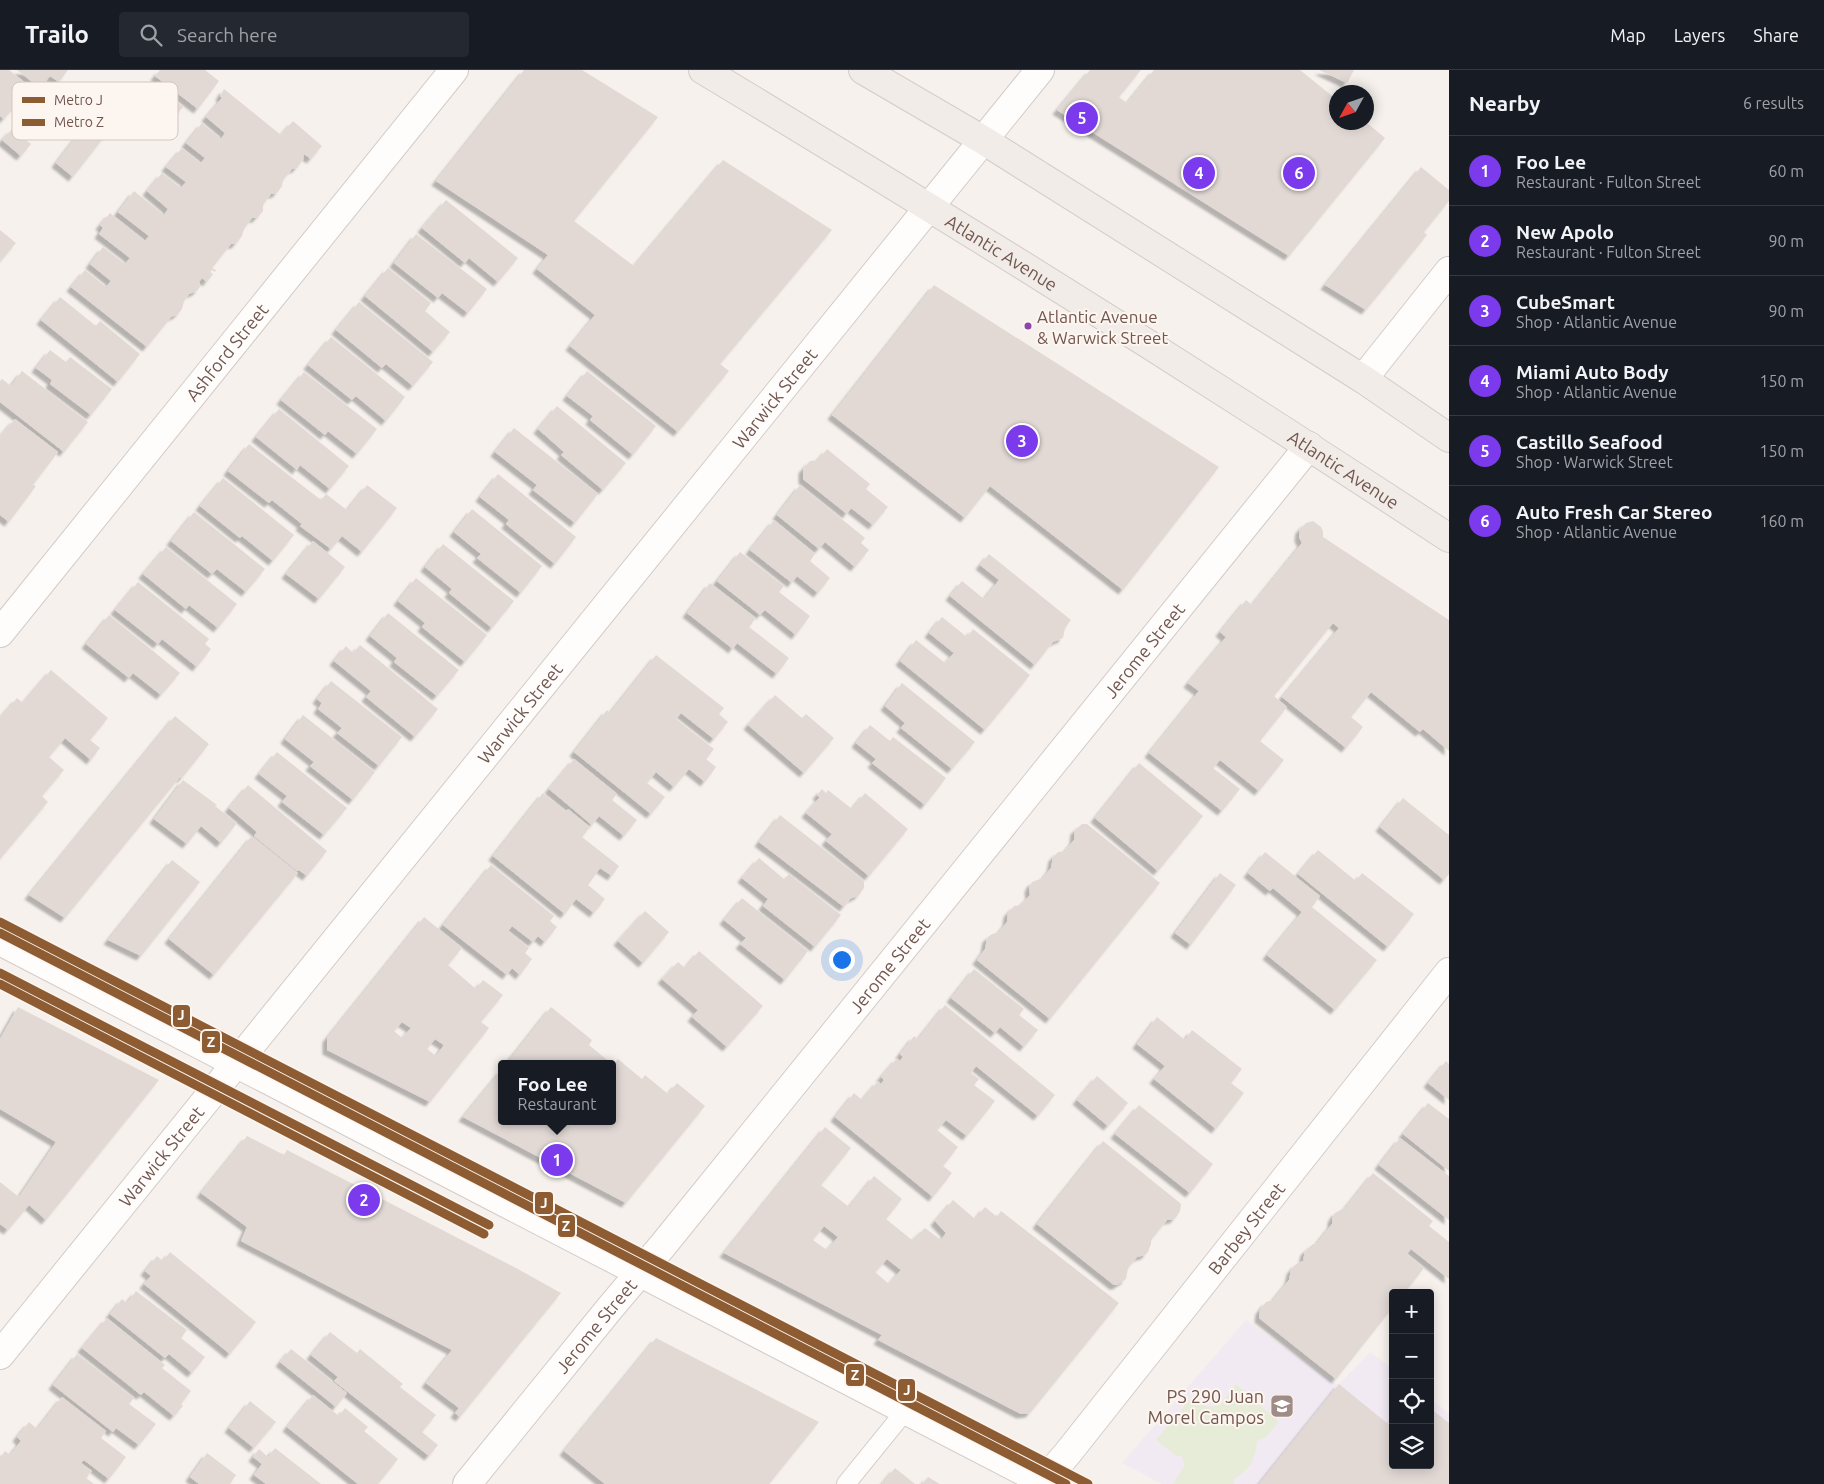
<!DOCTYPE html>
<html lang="en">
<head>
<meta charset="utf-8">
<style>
	body { margin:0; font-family:Ubuntu,sans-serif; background:#242831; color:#f1f3f6 }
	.controls { position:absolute; right:15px; bottom:15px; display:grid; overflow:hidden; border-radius:5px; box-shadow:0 2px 12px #0003 }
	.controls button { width:45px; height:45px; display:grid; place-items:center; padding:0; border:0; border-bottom:1px solid #363941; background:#171b24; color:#f1f3f6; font:25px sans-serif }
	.compass { position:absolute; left:1329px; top:15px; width:45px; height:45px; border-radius:50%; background:#171b24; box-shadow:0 2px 12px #0003; rotate:230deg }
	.you { position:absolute; left:841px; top:889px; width:18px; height:18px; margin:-12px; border:4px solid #fff; border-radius:50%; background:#1a73e8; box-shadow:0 0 0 8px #1a73e833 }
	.badge { display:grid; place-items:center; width:32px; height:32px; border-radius:50%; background:#7c3aed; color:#fff; font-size:16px; font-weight:700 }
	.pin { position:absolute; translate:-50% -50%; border:2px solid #fff; box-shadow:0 1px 5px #0006 }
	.popup { position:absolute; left:498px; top:990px; width:118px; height:65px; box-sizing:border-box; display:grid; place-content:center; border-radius:5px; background:#171b24; filter:drop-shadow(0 1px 4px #0005); font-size:16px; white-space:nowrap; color:#9ea1a6 }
	.popup b { font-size:19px; color:#f1f3f6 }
	.popup::after { content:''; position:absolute; left:50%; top:100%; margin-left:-10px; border:10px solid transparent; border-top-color:#171b24 }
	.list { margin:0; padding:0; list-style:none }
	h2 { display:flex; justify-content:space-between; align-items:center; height:65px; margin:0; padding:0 20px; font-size:21px }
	h2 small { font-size:16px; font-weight:400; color:#9ea1a6 }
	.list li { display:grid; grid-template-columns:32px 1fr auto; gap:15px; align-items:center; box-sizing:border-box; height:70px; padding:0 20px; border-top:1px solid #363941 }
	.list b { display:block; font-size:19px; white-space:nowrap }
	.list p { margin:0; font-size:16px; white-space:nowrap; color:#9ea1a6 }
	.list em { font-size:16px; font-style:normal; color:#9ea1a6 }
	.icon { flex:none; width:28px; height:28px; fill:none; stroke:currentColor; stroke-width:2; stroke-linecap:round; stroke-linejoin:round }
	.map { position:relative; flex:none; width:1449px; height:1414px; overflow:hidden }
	header { display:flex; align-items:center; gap:30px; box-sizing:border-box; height:70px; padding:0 25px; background:#171b24; border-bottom:1px solid #363941 }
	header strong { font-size:24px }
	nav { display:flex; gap:28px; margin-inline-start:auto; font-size:18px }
	.search { width:350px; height:45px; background:#242831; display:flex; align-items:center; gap:12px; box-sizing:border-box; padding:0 18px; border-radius:5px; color:#9ea1a6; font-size:19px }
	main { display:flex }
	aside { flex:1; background:#171b24 }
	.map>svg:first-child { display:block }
</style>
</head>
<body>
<header>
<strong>Trailo</strong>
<div class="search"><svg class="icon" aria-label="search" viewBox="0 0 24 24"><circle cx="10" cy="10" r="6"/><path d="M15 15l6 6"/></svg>Search here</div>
<nav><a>Map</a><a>Layers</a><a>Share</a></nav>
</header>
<main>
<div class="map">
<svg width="1449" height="1414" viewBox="0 0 1449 1414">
	<defs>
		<filter id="shadow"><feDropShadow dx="-4.5" dy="4.5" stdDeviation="1" flood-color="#0004"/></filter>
	</defs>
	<rect width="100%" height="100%" fill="#f6f1ed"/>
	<path fill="#f1eaf2" d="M1246,1250l92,65 32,-33 23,17v96h37v-66l19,14v71h-287l-40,-21z"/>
	<path fill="#e7ecd9" d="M1236,1314l43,38 -13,15 -9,4c-2,20 -7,28 -24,39l1,4h-61l12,-19 -4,-9 -6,-1 -19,-15 37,-44 13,11 14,-2z"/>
	<path fill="#e2d9d5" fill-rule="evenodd" filter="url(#shadow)" d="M0,0h9l28,22 -15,18 -6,-5 -12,14 -4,-3z
		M17,0h51l-9,12 -9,-6 -10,12z
		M160,0h45l14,11 -21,28 -43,-33z
		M524,0h58l76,47 -84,104 60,45 89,-106 109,70 -112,134 9,7 -51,61 -108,-86 25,-31 -58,-46 11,-14 -112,-74z
		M1090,0h51l-22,27 8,6 27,-33h146l36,29v23h30l19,16 -96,118 -232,-146z
		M1319,0h35l-7,13z
		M154,13l29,24 -18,21 -29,-24z
		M224,19l57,46 12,-14 29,25 -11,13 -7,-5 -1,6 -6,8 -5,1 -9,11 -1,6 -5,7 -6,1 -8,11v6l-6,7h-5l-8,11 -2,7 -6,8h-5l-19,24 4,2 -1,2 -3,-2 -2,2 3,2 -6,8 -5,-4 -3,4 1,5 -3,4 -8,3 -5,7 -2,8 -4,5 -7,3 -24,30 -76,-60 14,-17 21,17 5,-6 -21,-17 13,-17 22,17 5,-6 -31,-24 4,-6 -3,-3 10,-12 35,28 4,-5 -31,-24 16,-21 30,24 4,-6 -21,-18 15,-18 19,15 5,-6 -20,-15 16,-19 19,15 4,-5 -19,-15 16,-20 19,16 4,-6 -19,-16 16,-19 -2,-2z
		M91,25l10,8 6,-7 5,5 5,-5 12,9 -56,72 -17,-14 28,-36 -11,-9z
		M12,59l19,15 -10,12 -19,-16z
		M1421,97l28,23v11l-25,31 3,3 -61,75 -41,-25z
		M446,130l72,58 -20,24 -29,-24 -4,5 -43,-35z
		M0,160l16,13 -16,19z
		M416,164l71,55 -19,24 -26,-20 -4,5 -44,-35z
		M388,198l43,35 -6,8 25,21 -17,20 -68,-56z
		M934,215l285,182 -96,123 -133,-104 -25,32 -133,-103z
		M60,227l36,29 4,-5 40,33 -22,28 -77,-62z
		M359,232l74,60 -20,24 -27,-22 -4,4 -46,-38z
		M331,267l74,60 -19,24 -30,-25 -4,4 -44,-35z
		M50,280l16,12 4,-5 42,32 -21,26 -41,-31 2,-4 -16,-12z
		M22,301l66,51 -24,30 -64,-50v-21l2,-2 9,7z
		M587,301l69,55 -23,29 -43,-35 3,-4 -26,-20z
		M304,302l73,57 -20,25 -29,-23 -3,4 -44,-35z
		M557,336l69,57 -23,27 -42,-35 3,-3 -26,-23z
		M279,339l70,57 -19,23 -30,-24 -3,5 -41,-33z
		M15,349l43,33 -25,33 3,1 -27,36 -9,-7v-79z
		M514,358l84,66 -23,29 -42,-33 4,-5 -42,-33z
		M249,374l72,56 5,-6 21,16 20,-25 30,23 -35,44 -20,-16 -11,13 -31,-23 2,-2 -30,-24 -3,3 -41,-32z
		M827,379l43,35 -4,5 22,18 -15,18 -22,-17 -4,6 -44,-35v-10l7,-8 8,-1z
		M498,404l78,63 -21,27 -49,-40 3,-4 -29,-23z
		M223,408l71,57 -21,26 -31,-25 -2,2 -40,-32z
		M800,415l65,53 -4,5 8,7 -14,17 -30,-25 -6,7 -42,-34z
		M472,439l70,57 -21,27 -44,-35 4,-4 -27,-22z
		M194,442l71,57 -19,23 -29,-23 -5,5 -41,-33z
		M774,450l41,34 -5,7 20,17 -12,15 -21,-17 -5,7 -42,-33z
		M1313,451l8,6 2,4v6l126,83v131l-26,-22 -3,3 -49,-40 -20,25 12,10 -17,21 -64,-51 57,-69 -6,-5 -59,73 13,11 -27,34 24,19 -25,31 -39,-31 -7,8 27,21 -18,22 -73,-58 50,-62 -11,-8 38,-46 -6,-5 26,-32 6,5 50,-62 -3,-6 1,-8 6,-6z
		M313,471l32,26 -26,32 -33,-25z
		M443,474l71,57 -22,27 -43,-35 3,-4 -27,-22z
		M166,477l71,57 -19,24 -29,-23 -3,4 -43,-35z
		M740,482l44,34 -5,6 31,24 -14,19 -31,-25 -5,5 -43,-34z
		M989,484l82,66 -6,8 -2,10 -10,4 -18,23 -85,-69 12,-15 22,18 15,-19 -19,-15z
		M416,508l71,57 -22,27 -43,-35 3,-4 -27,-22z
		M138,512l71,57 -4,5 6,5 -14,18 -35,-28 -4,5 -43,-34z
		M710,513l46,35 -7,9 40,31 -12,16 -40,-31 -4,6 -46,-36z
		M388,543l71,57 -22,26 -43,-34 3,-4 -27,-22z
		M109,545l71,58 -19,22 -28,-22 -4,5 -43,-34z
		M942,547l25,20 6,-8 57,46 -45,55 -85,-69 16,-21 29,23 9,-10 -25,-20z
		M360,575l78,64 -23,28 -49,-40 5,-6 -37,-30 12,-15 7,7z
		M656,585l68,53 -5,6 9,8 -14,17 -33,-26 -5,6 38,30 -8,10 10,8 -11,15 -16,-13 -15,18 -18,-15 -9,11 18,14 -14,17 -77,-62 33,-42 3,3z
		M51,600l57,48 -18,22 10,8 -9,12 -26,-22 -16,19 15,13 -22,26 6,6 -48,57v-141l17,-20 6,5z
		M331,611l71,56 -23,29 -42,-33 5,-5 -24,-19 4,-6 -5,-4z
		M902,613l73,59 -23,27 -51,-41 4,-5 -20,-17z
		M775,625l27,23 4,-4 28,24 -30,35 -56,-48z
		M303,645l72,57 -22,28 -43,-34 4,-4 -29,-23z
		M175,646l34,28 -27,34 -2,-1 -115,141 -36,-23z
		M870,655l20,16 3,-4 53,41 -21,27 -53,-42 4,-4 -20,-16z
		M277,682l70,56 -23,27 -42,-33 5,-6 -28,-22z
		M574,689l43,35 -5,6 25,20 -13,16 -25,-20 -7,9 -43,-36z
		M1139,693l64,53 -45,55 -63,-53z
		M183,710l34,25 -2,1 22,17 -16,20 -20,-17 -14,18 -33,-25z
		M248,715l79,66 -20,25 -8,-6 -2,1 -43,-35 3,-4 -28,-24z
		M822,719l4,4 2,-3 24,19 13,-16 43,36 -39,47 -43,-35 6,-7 -26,-21 14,-16 -3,-2z
		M543,723l23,18 2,-2 22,18 -8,10 37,29 -7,10 -12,-8 -12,17 17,14 -11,14 -18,-14 -11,15 -72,-58z
		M1403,728l46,37v39l-5,6 -64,-53z
		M780,745l84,66v7l-5,7 -9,4 -6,8 -85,-65z
		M1082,754h5l73,59 -110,136 -73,-59 8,-11 2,-11 5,-4 7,-2 8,-10 1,-9 6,-7 7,-1 9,-10 -1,-7 3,-6 11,-4 8,-10 2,-11 5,-5 7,-1 9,-11 1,-10z
		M252,766l46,37 -84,102 -45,-36z
		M1318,780l38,31 6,-8 52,41 -26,33 -90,-73z
		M1265,782l55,44 -8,11 65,53 -42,50 -68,-55 35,-43 -29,-24 -3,3 -22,-18z
		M759,788l25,21 5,-5 52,41 -26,32 -52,-41 5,-7 -26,-21z
		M172,790l28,22 -59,74 -33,-16z
		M491,795l63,51 -4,5 7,6 -12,15 -7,-6 -5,6 -21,-16 -4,5 21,17 -4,5 7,6 -12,16 -8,-7 -5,7 -64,-50z
		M1220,803l16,12 -45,60 -16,-12z
		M742,828l66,53 -23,29 -45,-36 6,-6 -22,-18z
		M645,841l24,21 -26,31 -25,-22z
		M424,847l38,31 -14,17 28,24 7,-9 20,15 -22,27 8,6 -59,74 -103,-52v-12zM402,952l9,6 -9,10 -8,-7zM435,969l9,6 -8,11 -9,-7z
		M699,881l64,55 -36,41 -35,-30 6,-7 -36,-31 16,-17 7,6z
		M974,899l50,40 -5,6 19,15 -14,17 -24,-20 -5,6 -44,-35z
		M945,935l110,90 -17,21 -62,-50 -5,7 8,6 -5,6 21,16 -28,35 -21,-16 -9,10 21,17 -15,19 9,7 -19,24 -98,-80 19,-24 8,7 16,-19 3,3 3,-4 -3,-3 16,-19 3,3 3,-4 -3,-3 14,-18 4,3z
		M18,937l141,73 -113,140 -17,-15 -21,25 -8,-6v-42l19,15 37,-55 -56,-33v-70z
		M551,937l41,33 -3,5 23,19h-106z
		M1157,947l28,23 7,-10 50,39 -11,14 13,10 -28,36 -62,-50 11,-13 -28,-22z
		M618,989l24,20 3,-4 23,19 9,-11 28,23 -79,97 -163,-86 39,-48v52h110v-57l1,1z
		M1446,991l3,3v36l-21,-17z
		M1097,1006l31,27 -20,23 -31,-26z
		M1428,1033l21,16v52l-46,-37z
		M1139,1035l74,59 -23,29 -75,-59z
		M825,1057l26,21 -30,37 28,22 25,-31 28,23 -16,20 26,21 13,-12 16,12 5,-7 -11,-12 18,-21 22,19 10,-12 12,10 4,-6 118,92 -89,110 -9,1 -143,-74 4,-5 -158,-82zM824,1156l14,11 -11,13 -14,-10zM887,1189l14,11 -12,14 -14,-12z
		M247,1066l37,19 3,-5 229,118 45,25 -101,124 -5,-4 4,-5 -33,-25 26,-33 -211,-109 6,-14 -46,-34z
		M1400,1068l49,38v44l-70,-55z
		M1103,1071l77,62 1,2 -1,6 -3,5 -3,3 -7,1 -16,20v4l-3,8 -3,3 -8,2 -9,11 -2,11 -9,6h-3l-77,-61z
		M1373,1103l60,48 -4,5 20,16v37l-38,-30 -4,5 17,14 -20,25h-11v14l-57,72 -77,-61 1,-8 6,-8 7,-2 16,-20 2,-10 5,-6 7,-3 2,-10 8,-7 4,-1 15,-19v-5l3,-6 11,-6z
		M170,1182l86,70 -26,32 -86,-70 7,-8 -6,-5 12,-15 6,5z
		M136,1221l51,39 -6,8 24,19 -13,16 -23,-19 -4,4 -55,-44 12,-15 5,4z
		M107,1248l58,47 -3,3 29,23 -10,13 2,2 -9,10 -30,-24 -3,3 -59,-47z
		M330,1262l27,21 3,-4 43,35 -3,3 36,28 -14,17 16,13 -9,11 -95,-75 4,-4 -27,-22z
		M656,1268l163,84 -50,62h-164l-41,-33z
		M291,1279l56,44 -11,14 -56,-45z
		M77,1284l57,44 -5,6 27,20 -17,21 -23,-17 -3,4 -60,-47z
		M1339,1314l49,40 5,-6v47h37v-57l19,15v61h-190z
		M313,1325l26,21 6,-8 23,19 -4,4 34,28 -20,25h-20l-71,-57z
		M62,1327l44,34 -5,7 25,19 -17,22 -25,-19 -3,3 11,8 -6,7 8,6h-94v-26l5,-7 5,4 11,-14 -4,-4 12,-15 8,7z
		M250,1331l26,21 -22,26 -25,-20z
		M275,1378l46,36h-55l-12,-9 8,-11 -9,-7 6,-8 9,8z
		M207,1383l29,22 -6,9h-31l-9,-7z
		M895,1398l20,16h-33z
		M928,1407l12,7h-18z"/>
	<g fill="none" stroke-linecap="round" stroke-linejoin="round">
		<g stroke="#d3ccc8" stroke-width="20">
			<path id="service" d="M846,1414l60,-74"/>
		</g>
		<g stroke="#d3ccc8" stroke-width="30">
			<g id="minor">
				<path d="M1363,309l86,-108"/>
				<path id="s1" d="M0,563l454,-563"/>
				<path id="s2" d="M0,1285l1040,-1285"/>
				<path id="s3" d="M467,1414l143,-176 54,-64 645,-798"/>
				<path id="s4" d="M1041,1414l26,-30 382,-482"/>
			</g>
		</g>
		<g stroke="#d3ccc8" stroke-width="30">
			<path id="tertiary" d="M0,871l1048,543"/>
		</g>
		<g stroke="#d5cbc8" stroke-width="30">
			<g id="primary">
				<path id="s5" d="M703,0c252,151 501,307 746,468"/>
				<path d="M863,0l120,70 380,239 86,59"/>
			</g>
		</g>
		<use href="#service" stroke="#fefdfc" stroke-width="18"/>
		<use href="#minor" stroke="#fefdfc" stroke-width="28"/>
		<use href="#tertiary" stroke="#fefdfc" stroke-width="28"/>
		<use href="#primary" stroke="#f1ece7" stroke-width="28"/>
		<g stroke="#fdf5ef" stroke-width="12">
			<path id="metro-1" d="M0,852l1088,562
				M0,903l489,252"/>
		</g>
		<g stroke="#fdf5ef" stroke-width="12">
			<path id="metro-2" d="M0,863l1066,551
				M0,914l484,250"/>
		</g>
		<use href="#metro-1" stroke="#8e5c33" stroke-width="9"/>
		<use href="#metro-2" stroke="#8e5c33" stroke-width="9"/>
	</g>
	<defs>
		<g id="school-square" transform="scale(1.25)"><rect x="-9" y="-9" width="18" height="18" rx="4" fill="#a08c86" stroke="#fdf5ef"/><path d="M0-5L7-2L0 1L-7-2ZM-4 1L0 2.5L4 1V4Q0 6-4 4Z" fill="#fff"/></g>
	</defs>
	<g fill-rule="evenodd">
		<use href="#school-square" x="1282" y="1336"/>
	</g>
	<circle fill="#8e44ad" stroke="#fdf5ef" stroke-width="2" cx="1028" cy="256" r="4.5"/>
	<g text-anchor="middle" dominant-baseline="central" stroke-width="4" stroke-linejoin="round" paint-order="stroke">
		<g font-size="17" fill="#72564f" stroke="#fdf5ef" text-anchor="start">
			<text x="1037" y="246">Atlantic Avenue<tspan x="1037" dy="21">&amp; Warwick Street</tspan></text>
		</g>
		<g font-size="18" fill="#72564f" stroke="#fdf5ef">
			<text stroke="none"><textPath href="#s5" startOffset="350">Atlantic Avenue</textPath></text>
			<text stroke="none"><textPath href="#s1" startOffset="361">Ashford Street</textPath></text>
			<text stroke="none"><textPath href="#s2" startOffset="1231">Warwick Street</textPath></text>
			<text stroke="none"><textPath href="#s5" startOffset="755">Atlantic Avenue</textPath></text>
			<text stroke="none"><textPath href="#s3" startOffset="1074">Jerome Street</textPath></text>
			<text stroke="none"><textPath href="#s2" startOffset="826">Warwick Street</textPath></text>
			<text stroke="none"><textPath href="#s3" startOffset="669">Jerome Street</textPath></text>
			<text stroke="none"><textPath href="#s2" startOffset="256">Warwick Street</textPath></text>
			<text stroke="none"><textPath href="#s4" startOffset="328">Barbey Street</textPath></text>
			<text stroke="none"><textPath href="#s3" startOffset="204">Jerome Street</textPath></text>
		</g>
		<g font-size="18" fill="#72564f" stroke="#fdf5ef" text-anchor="end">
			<text x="1264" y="1326">PS 290 Juan<tspan x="1264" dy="21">Morel Campos</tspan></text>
		</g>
	</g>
	<rect x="12" y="12" width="166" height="58" rx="8" fill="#fdf5ef" stroke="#d3c5bf" stroke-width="1"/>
	<rect x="22" y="27" width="23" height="6" fill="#8e5c33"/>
	<rect x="22" y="49" width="23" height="7" fill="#8e5c33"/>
	<g font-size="14" fill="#72564f">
		<text x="54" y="35">Metro J</text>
		<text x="54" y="57">Metro Z</text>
	</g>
	<g stroke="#fdf5ef" stroke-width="2">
		<rect x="172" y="934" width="19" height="24" rx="5" fill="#8e5c33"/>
		<rect x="201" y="960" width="20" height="24" rx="5" fill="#8e5c33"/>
		<rect x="534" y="1121" width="20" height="24" rx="5" fill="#8e5c33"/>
		<rect x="557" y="1144" width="19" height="24" rx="5" fill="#8e5c33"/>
		<rect x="845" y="1293" width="20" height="24" rx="5" fill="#8e5c33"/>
		<rect x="897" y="1308" width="19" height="24" rx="5" fill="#8e5c33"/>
	</g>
	<g font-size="14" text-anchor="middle" font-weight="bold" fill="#fff">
		<text x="181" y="950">J</text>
		<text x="211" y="977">Z</text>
		<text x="544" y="1138">J</text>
		<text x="566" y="1161">Z</text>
		<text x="855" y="1310">Z</text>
		<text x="907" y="1325">J</text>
	</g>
</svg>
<div class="controls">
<button>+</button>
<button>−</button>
<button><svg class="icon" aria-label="locate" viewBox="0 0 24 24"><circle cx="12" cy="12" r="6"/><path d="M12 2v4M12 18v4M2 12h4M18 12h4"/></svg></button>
<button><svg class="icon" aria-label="layers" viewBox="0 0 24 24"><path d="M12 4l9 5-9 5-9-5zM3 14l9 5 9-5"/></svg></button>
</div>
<svg class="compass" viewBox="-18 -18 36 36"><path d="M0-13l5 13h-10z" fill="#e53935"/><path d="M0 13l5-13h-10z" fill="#9ea1a6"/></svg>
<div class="you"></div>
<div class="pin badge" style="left:557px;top:1090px">1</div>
<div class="popup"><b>Foo Lee</b>Restaurant</div>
<div class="pin badge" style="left:364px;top:1130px">2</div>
<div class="pin badge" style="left:1022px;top:371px">3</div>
<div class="pin badge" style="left:1199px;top:103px">4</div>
<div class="pin badge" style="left:1082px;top:48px">5</div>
<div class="pin badge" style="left:1299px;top:103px">6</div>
</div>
<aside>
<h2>Nearby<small>6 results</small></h2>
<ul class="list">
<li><span class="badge">1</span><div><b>Foo Lee</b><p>Restaurant · Fulton Street</p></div><em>60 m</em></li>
<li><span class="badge">2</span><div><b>New Apolo</b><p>Restaurant · Fulton Street</p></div><em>90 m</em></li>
<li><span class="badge">3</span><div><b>CubeSmart</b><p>Shop · Atlantic Avenue</p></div><em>90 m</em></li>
<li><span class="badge">4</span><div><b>Miami Auto Body</b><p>Shop · Atlantic Avenue</p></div><em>150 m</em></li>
<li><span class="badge">5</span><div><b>Castillo Seafood</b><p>Shop · Warwick Street</p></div><em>150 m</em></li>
<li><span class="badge">6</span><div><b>Auto Fresh Car Stereo</b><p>Shop · Atlantic Avenue</p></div><em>160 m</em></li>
</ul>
</aside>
</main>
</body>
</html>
